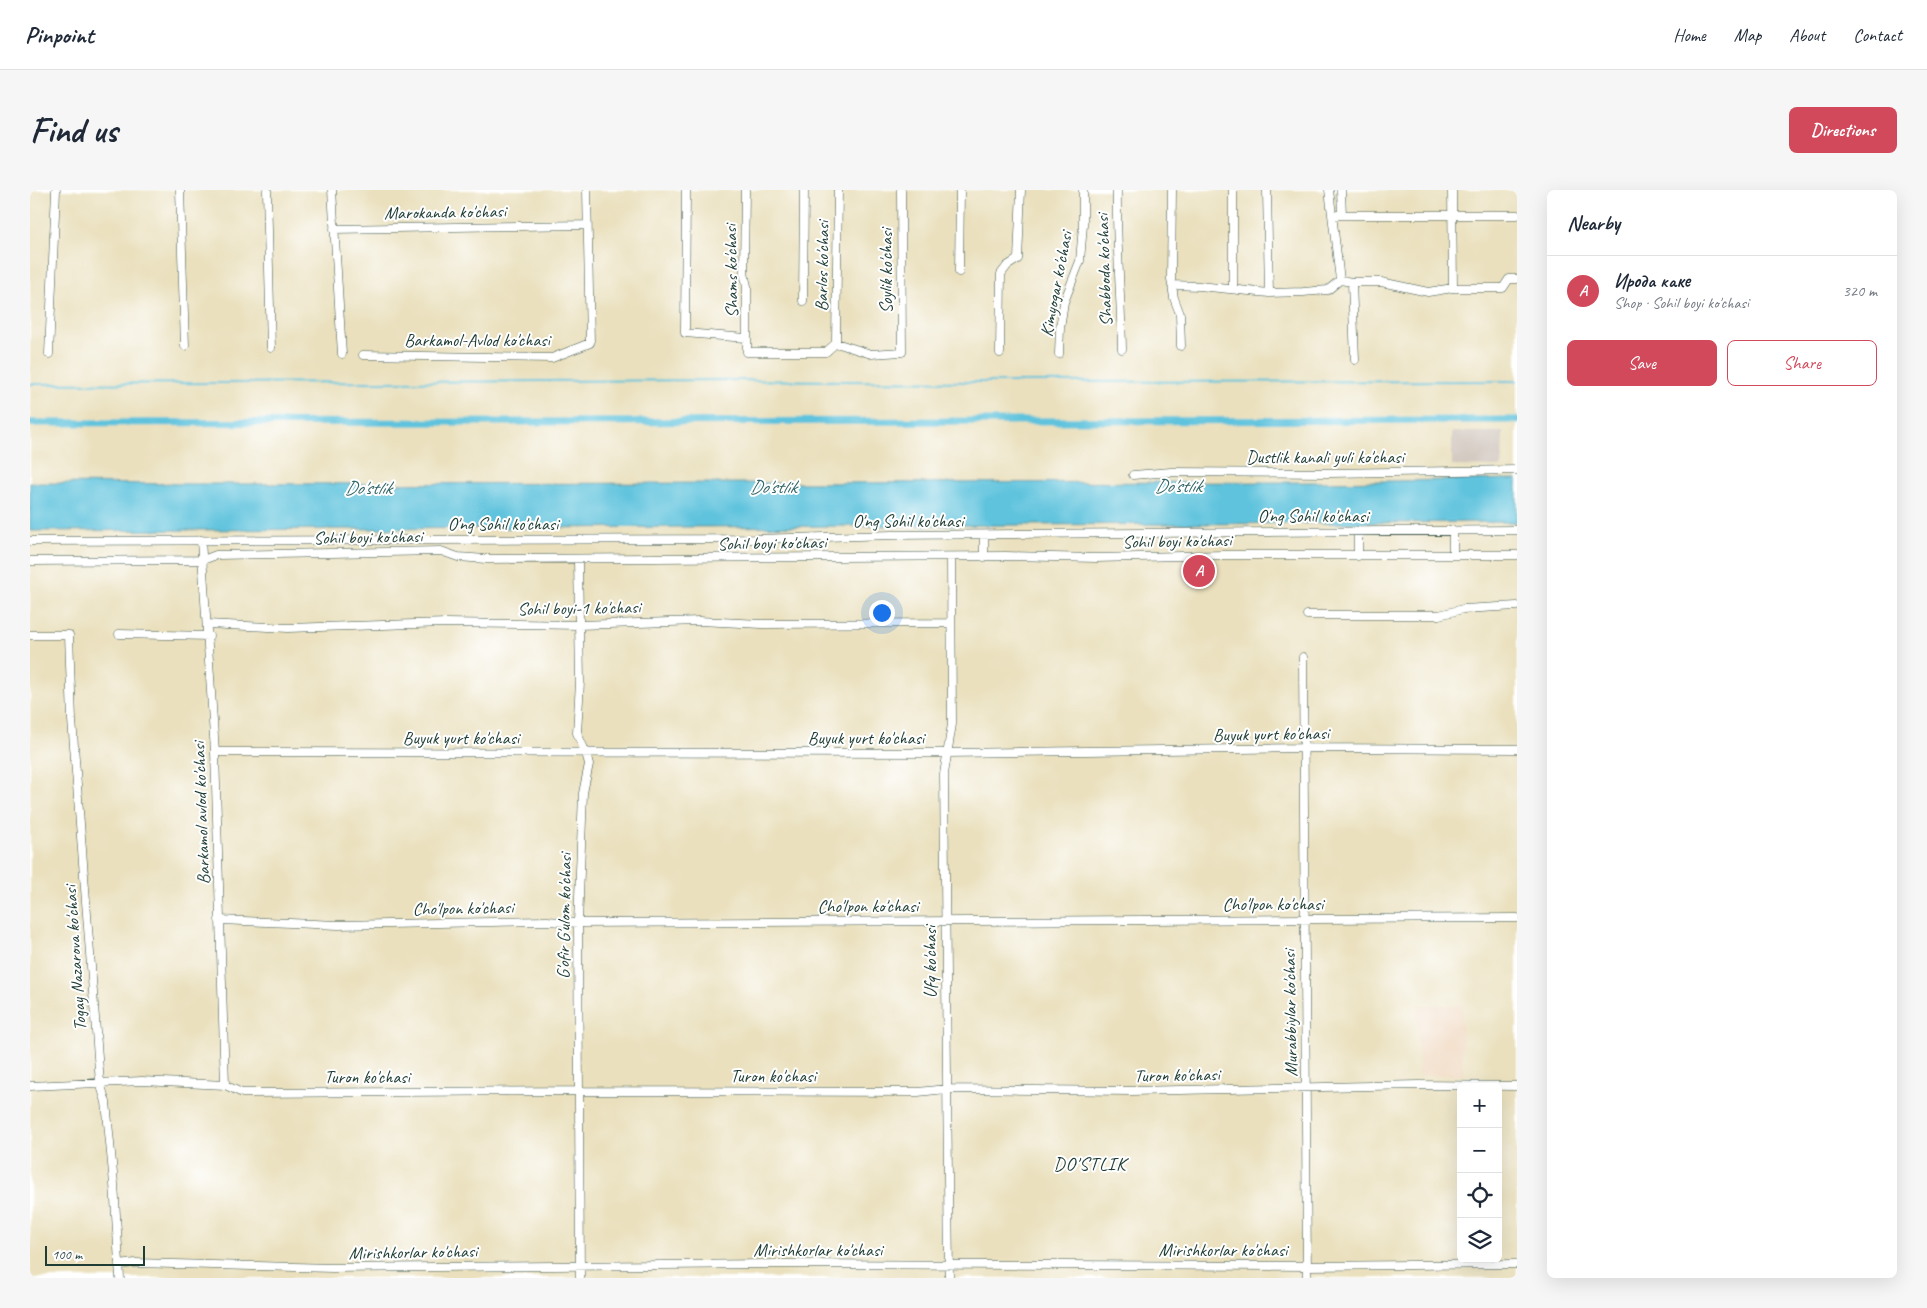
<!DOCTYPE html>
<html lang="en">
<head>
<meta charset="utf-8">
<style>
	body { margin:0; font-family:Caveat,sans-serif; background:#f6f6f7; color:#1f2937 }
	.controls { position:absolute; right:15px; bottom:15px; display:grid; overflow:hidden; border-radius:8px; box-shadow:0 5px 20px #0002 }
	.controls button { width:45px; height:45px; display:grid; place-items:center; padding:0; border:0; border-bottom:1px solid #e0e1e3; background:#fff; color:#1f2937; font:25px sans-serif }
	.scale { position:absolute; left:15px; bottom:12px; width:100px; box-sizing:border-box; padding-left:5px; border:2px solid #1f3d34; border-top:0; font-size:14px; line-height:18px; white-space:nowrap; color:#1f3d34; -webkit-text-stroke:4px #fff; paint-order:stroke }
	.you { position:absolute; left:851px; top:422px; width:18px; height:18px; margin:-12px; border:4px solid #fff; border-radius:50%; background:#1a73e8; box-shadow:0 0 0 8px #1a73e833 }
	.badge { display:grid; place-items:center; width:32px; height:32px; border-radius:50%; background:#d1495b; color:#fff; font-size:16px; font-weight:700 }
	.pin { position:absolute; translate:-50% -50%; border:2px solid #fff; box-shadow:0 1px 5px #0006 }
	.list { margin:0; padding:0; list-style:none }
	h2 { display:flex; justify-content:space-between; align-items:center; height:65px; margin:0; padding:0 20px; font-size:21px }
	h2 small { font-size:16px; font-weight:400; color:#747a83 }
	.list li { display:grid; grid-template-columns:32px 1fr auto; gap:15px; align-items:center; box-sizing:border-box; height:70px; padding:0 20px; border-top:1px solid #e0e1e3 }
	.list b { display:block; font-size:19px; white-space:nowrap }
	.list p { margin:0; font-size:16px; white-space:nowrap; color:#747a83 }
	.list em { font-size:16px; font-style:normal; color:#747a83 }
	.actions { display:flex; gap:10px; padding:15px 20px }
	.actions a { flex:1; padding:11px 0; border:1px solid #d1495b; border-radius:8px; text-align:center; font-size:18px; color:#d1495b }
	.actions .main { background:#d1495b; color:#fff }
	.icon { flex:none; width:28px; height:28px; fill:none; stroke:currentColor; stroke-width:2; stroke-linecap:round; stroke-linejoin:round }
	.map { position:relative; flex:none; width:1487px; height:1088px; overflow:hidden; border-radius:8px }
	header { display:flex; align-items:center; gap:30px; box-sizing:border-box; height:70px; padding:0 25px; background:#fff; border-bottom:1px solid #e0e1e3 }
	header strong { font-size:24px }
	nav { display:flex; gap:28px; margin-inline-start:auto; font-size:18px }
	.intro { display:flex; align-items:center; justify-content:space-between; box-sizing:border-box; height:120px; padding:0 30px }
	h1 { margin:0; font-size:35px }
	.button { padding:12px 22px; border-radius:8px; background:#d1495b; color:#fff; font-size:18px; font-weight:700 }
	main { display:flex; gap:30px; padding:0 30px }
	aside { flex:1; background:#fff; border-radius:8px; box-shadow:0 5px 20px #0002 }
	.map>svg:first-child { display:block }
</style>
</head>
<body>
<header>
<strong>Pinpoint</strong>
<nav><a>Home</a><a>Map</a><a>About</a><a>Contact</a></nav>
</header>
<div class="intro"><h1>Find us</h1><a class="button">Directions</a></div>
<main>
<div class="map">
<svg width="1487" height="1088" viewBox="0 0 1487 1088">
	<rect width="100%" height="100%" fill="#fff"/>
	<filter id="ink" filterUnits="userSpaceOnUse"><feTurbulence type="fractalNoise" baseFrequency=".02" numOctaves="2"/><feDisplacementMap in="SourceGraphic" scale="10" xChannelSelector="R" yChannelSelector="G"/><feConvolveMatrix kernelMatrix="1 2 1 2 8 2 1 2 1" color-interpolation-filters="sRGB"/></filter>
	<filter id="wash" filterUnits="userSpaceOnUse"><feTurbulence type="fractalNoise" baseFrequency=".0096" numOctaves="4" result="noise"/><feDisplacementMap in="SourceGraphic" scale="20" xChannelSelector="R" yChannelSelector="G"/><feGaussianBlur stdDeviation="1.12" result="paint"/><feColorMatrix in="noise" values="0 0 0 0 0 0 0 0 0 0 0 0 0 0 0 0 0 1.4 0 .05"/><feComposite in="paint" operator="in"/></filter>
	<g filter="url(#wash)">
		<rect width="100%" height="100%" fill="#eae0bd"/>
		<path fill="#efd6bc" d="M1388,815h44l1,70h-45z"/>
		<path fill="#cdc2b9" d="M1422,242h51l-1,35 -50,-1z"/>
		<path fill="#5fc3dd" stroke="#3f8088" d="M1487,289v43l-1487,9v-48l179,1 1112,-2z"/>
		<g fill="none" stroke-linecap="round" stroke-linejoin="round">
			<path stroke="#5fc3dd" stroke-width="2" d="M0,194l702,-4 244,2 541,-1"/>
			<path stroke="#5fc3dd" stroke-width="7" d="M0,233l1487,-3"/>
		</g>
	</g>
	<g filter="url(#ink)">
		<g fill="none" stroke-linecap="round" stroke-linejoin="round">
			<g stroke="#3d5549" stroke-width="9">
				<path id="street" d="M150,0l5,156
					M237,0l4,158
					M302,0l10,164
					M656,0l-1,143 61,5
					M715,0l-1,83 3,13v66h79l10,-9 35,11 31,-2 -1,-162
					M1087,0c-1,53 4,106 5,159
					M1142,0l-1,89 3,19 6,16 1,32
					M1237,0l2,103
					M1299,0l11,90
					M1311,0l1,25
					M1422,0l1,98
					M1302,25h185
					M304,39l253,-4
					M929,82l1,-82
					M1322,92l3,78
					M1142,95l27,1 70,7 34,-1 25,-2 12,-10 12,2h29l47,10 25,-4h50l6,-9h8
					M1203,99v-99
					M773,111l1,-111
					M806,153l2,-153
					M970,163l1,-79 6,-8 11,-7 3,-69
					M19,164l7,-164
					M1029,164l1,-26 4,-26 16,-41 3,-36v-35
					M333,165l189,3 38,-15 -3,-153
					M1103,285l38,-3 159,1 187,-3
					M1423,340v25
					M954,345v22
					M171,350l14,212 10,333
					M0,351l724,-2 138,-4 625,-5
					M1328,366v-25
					M548,369l2,123 -3,51 9,20 3,11 -6,29 -5,130 2,355
					M0,371l173,-1 13,-5 225,-4 17,6 28,2 520,-3 90,2 128,-3h293
					M1277,425h132l24,-6 54,-3
					M177,434l81,4 158,-5 133,2 120,-4 63,3 189,-1
					M89,444l90,2
					M0,445h39l3,85 28,363 6,19 8,82 6,94
					M1273,467l4,621
					M185,562l732,1 358,-5 212,1
					M189,730l119,5 209,-4 31,2 939,-5
					M0,896l112,-5 83,4 17,8 336,-2 340,1 28,-3 185,2 287,-6 99,1
					M89,1075l16,-2 197,5 452,-4 523,2 210,-2
					M919,1088l-5,-504 8,-50 -1,-167"/>
			</g>
			<use href="#street" stroke="#fff" stroke-width="8"/>
		</g>
	</g>
	<g text-anchor="middle" dominant-baseline="central" stroke-width="4" stroke-linejoin="round" paint-order="stroke">
		<g font-size="18" fill="#1f3d34" stroke="#fff">
			<text transform="translate(415 22) rotate(-1)">Marokanda ko'chasi</text>
			<text transform="translate(792 76) rotate(-89)">Barlos ko'chasi</text>
			<text transform="translate(1074 80) rotate(-92)">Shabboda ko'chasi</text>
			<text transform="translate(701 81) rotate(-91)">Shams ko'chasi</text>
			<text transform="translate(856 81) rotate(-90)">Soylik ko'chasi</text>
			<text transform="translate(1026 94) rotate(-79)">Kimyogar ko'chasi</text>
			<text x="447" y="150">Barkamol-Avlod ko'chasi</text>
			<text x="1295" y="267">Dustlik kanali yuli ko'chasi</text>
			<text x="1283" y="326">O'ng Sohil ko'chasi</text>
			<text x="878" y="331">O'ng Sohil ko'chasi</text>
			<text x="473" y="334">O'ng Sohil ko'chasi</text>
			<text transform="translate(338 347) rotate(-1)">Sohil boyi ko'chasi</text>
			<text transform="translate(1147 351) rotate(-1)">Sohil boyi ko'chasi</text>
			<text transform="translate(742 353) rotate(-1)">Sohil boyi ko'chasi</text>
			<text transform="translate(549 418) rotate(-1)">Sohil boyi-1 ko'chasi</text>
			<text transform="translate(1241 544) rotate(-1)">Buyuk yurt ko'chasi</text>
			<text x="431" y="548">Buyuk yurt ko'chasi</text>
			<text x="836" y="548">Buyuk yurt ko'chasi</text>
			<text transform="translate(171 623) rotate(-92)">Barkamol avlod ko'chasi</text>
			<text x="1243" y="714">Cho'lpon ko'chasi</text>
			<text x="838" y="716">Cho'lpon ko'chasi</text>
			<text transform="translate(433 718) rotate(-1)">Cho'lpon ko'chasi</text>
			<text transform="translate(534 726) rotate(-89)">G'ofir G'ulom ko'chasi</text>
			<text transform="translate(45 768) rotate(-94)">Togay Nazarova ko'chasi</text>
			<text transform="translate(900 772) rotate(-90)">Ufq ko'chasi</text>
			<text transform="translate(1260 823) rotate(-91)">Murabbiylar ko'chasi</text>
			<text transform="translate(1147 885) rotate(-1)">Turon ko'chasi</text>
			<text x="743" y="886">Turon ko'chasi</text>
			<text x="337" y="887">Turon ko'chasi</text>
			<text x="788" y="1060">Mirishkorlar ko'chasi</text>
			<text x="1193" y="1060">Mirishkorlar ko'chasi</text>
			<text transform="translate(383 1062) rotate(-1)">Mirishkorlar ko'chasi</text>
		</g>
		<g font-size="19" font-style="italic" fill="#326567" stroke="#fff">
			<text x="1148" y="296">Do'stlik</text>
			<text x="743" y="297">Do'stlik</text>
			<text x="338" y="298">Do'stlik</text>
		</g>
		<g font-size="19" letter-spacing="1" fill="#1f3d34" stroke="#fff">
			<text x="1060" y="974">DO'STLIK</text>
		</g>
	</g>
</svg>
<div class="controls">
<button>+</button>
<button>−</button>
<button><svg class="icon" aria-label="locate" viewBox="0 0 24 24"><circle cx="12" cy="12" r="6"/><path d="M12 2v4M12 18v4M2 12h4M18 12h4"/></svg></button>
<button><svg class="icon" aria-label="layers" viewBox="0 0 24 24"><path d="M12 4l9 5-9 5-9-5zM3 14l9 5 9-5"/></svg></button>
</div>
<div class="scale">100 m</div>
<div class="you"></div>
<div class="pin badge" style="left:1169px;top:381px">A</div>
</div>
<aside>
<h2>Nearby<small></small></h2>
<ul class="list">
<li><span class="badge">A</span><div><b>Ирода каке</b><p>Shop · Sohil boyi ko'chasi</p></div><em>320 m</em></li>
</ul>
<div class="actions"><a class="main">Save</a><a>Share</a></div>
</aside>
</main>
</body>
</html>
